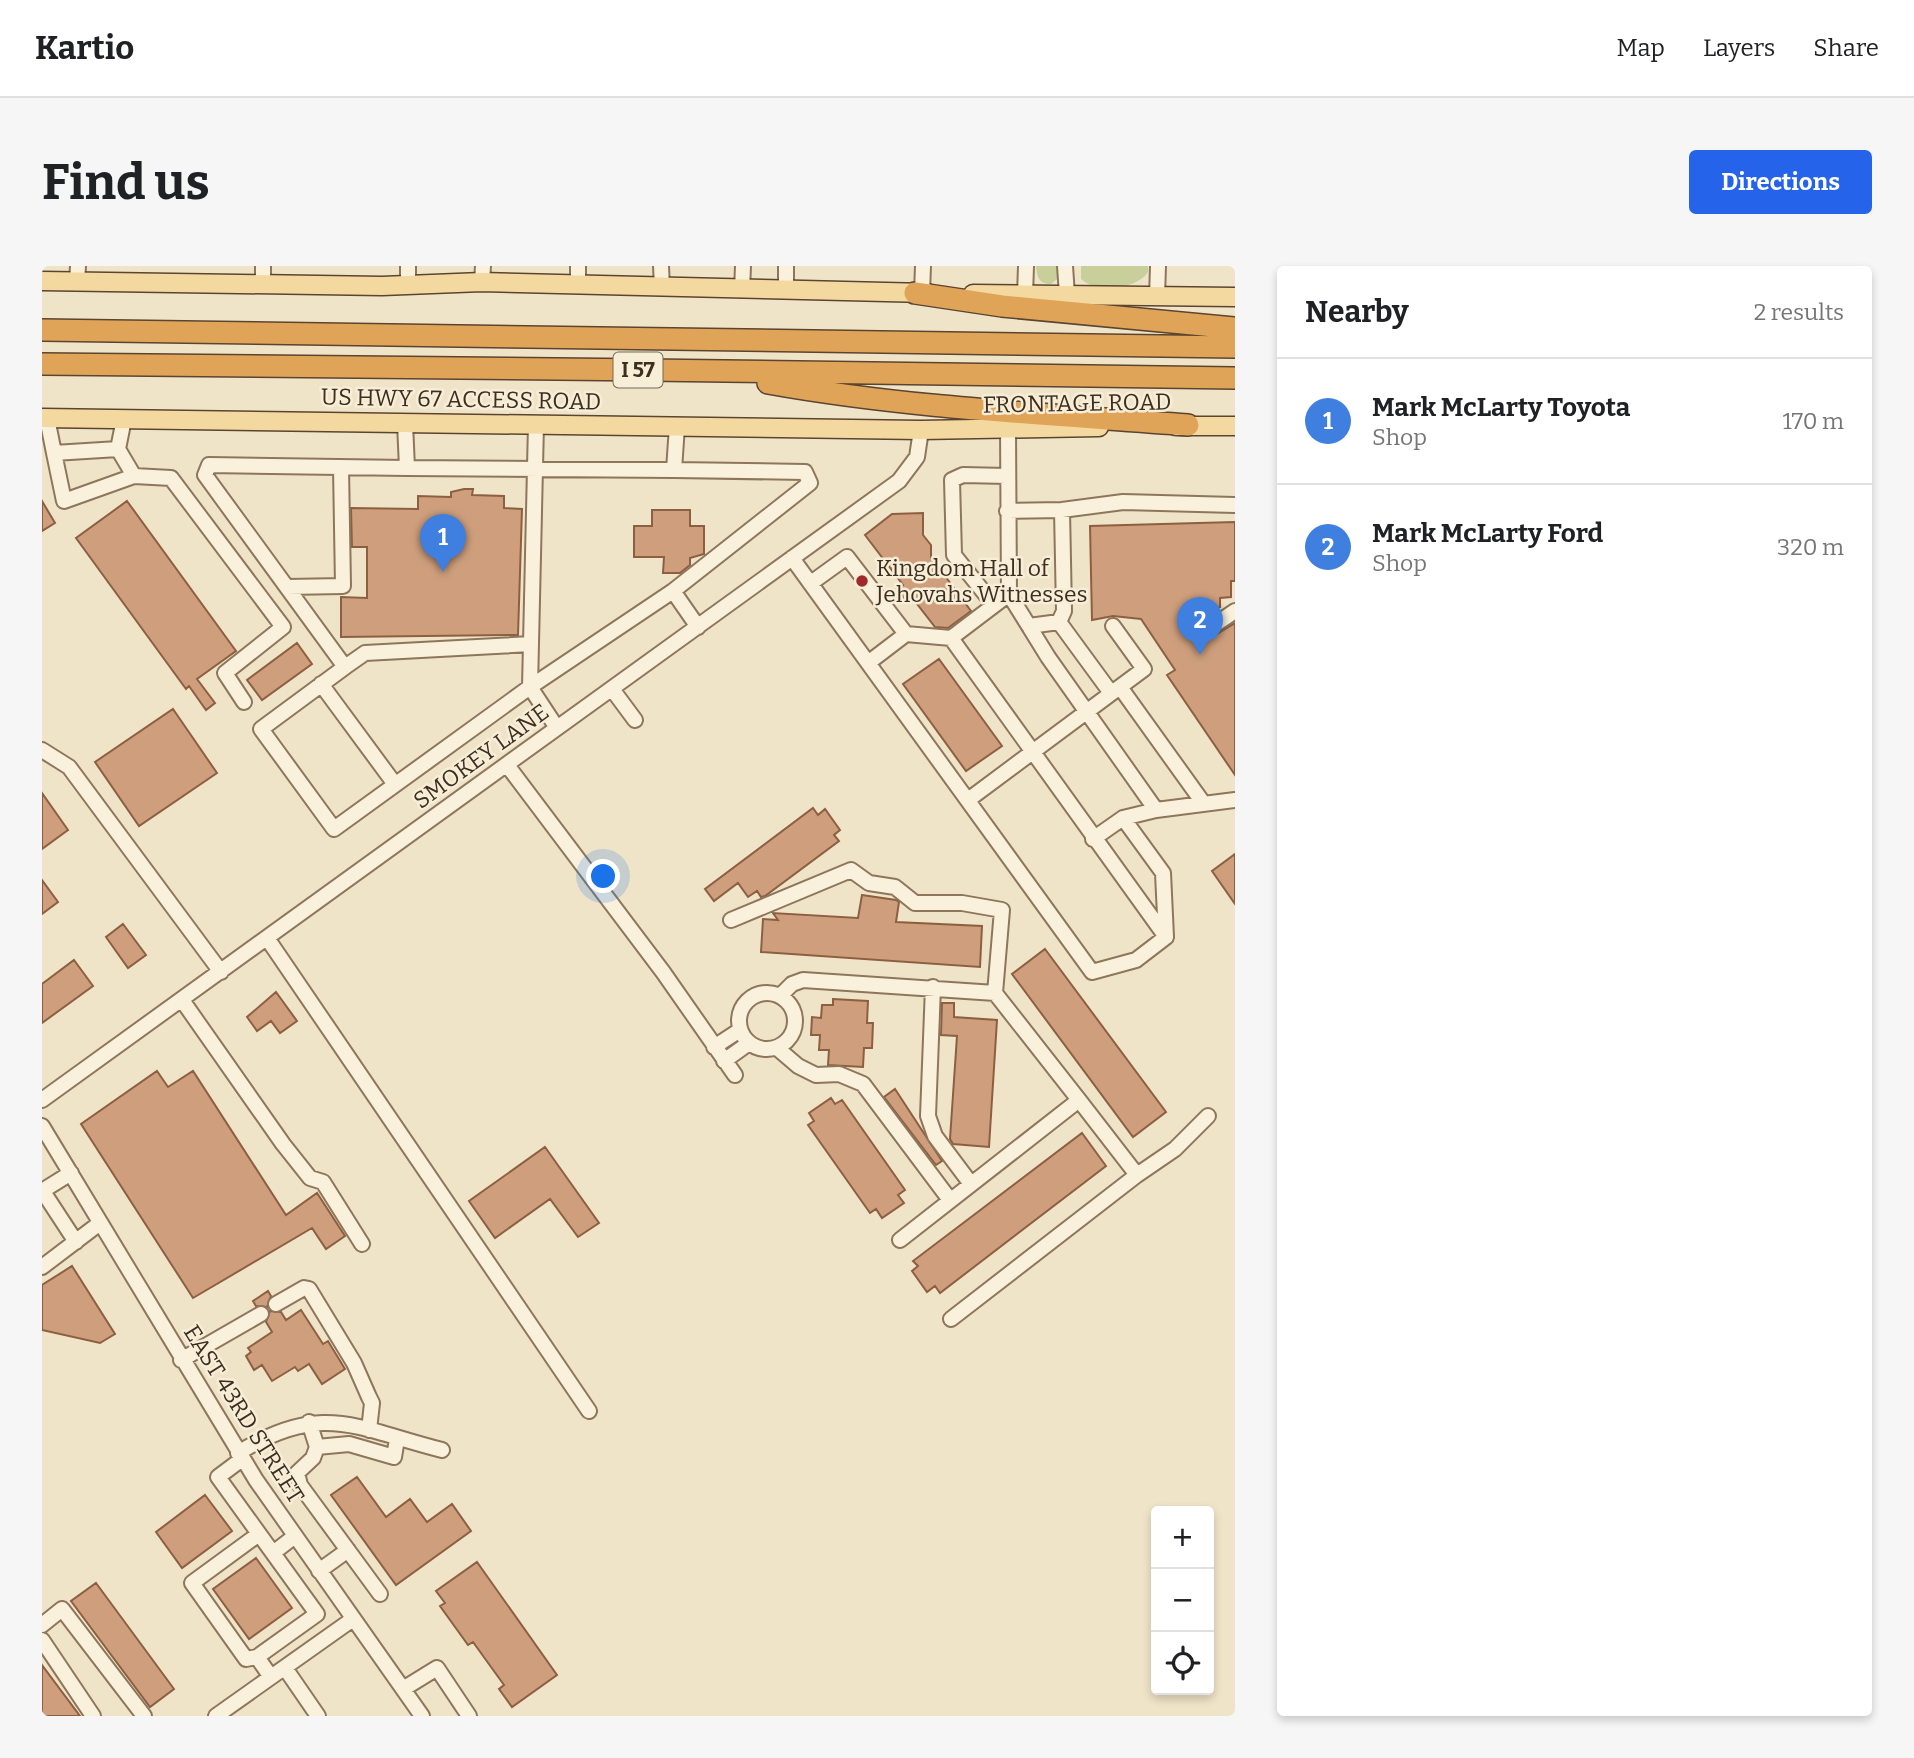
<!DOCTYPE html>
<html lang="en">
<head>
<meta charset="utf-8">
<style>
	body { margin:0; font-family:Bitter,serif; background:#f6f6f6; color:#202124 }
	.controls { position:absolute; right:21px; bottom:21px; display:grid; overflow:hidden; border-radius:7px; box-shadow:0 4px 10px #0003 }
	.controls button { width:63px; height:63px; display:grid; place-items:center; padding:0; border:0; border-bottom:2px solid #e0e0e0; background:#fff; color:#202124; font:35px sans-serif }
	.you { position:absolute; left:562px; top:611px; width:24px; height:24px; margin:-18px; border:5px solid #fff; border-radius:50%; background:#1a73e8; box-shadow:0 0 0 10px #1a73e833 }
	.badge { display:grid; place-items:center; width:46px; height:46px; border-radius:50%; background:#2563eb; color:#fff; font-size:23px; font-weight:700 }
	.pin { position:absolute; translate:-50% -58px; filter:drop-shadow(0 2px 4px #0008) }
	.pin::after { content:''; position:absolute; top:37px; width:24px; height:21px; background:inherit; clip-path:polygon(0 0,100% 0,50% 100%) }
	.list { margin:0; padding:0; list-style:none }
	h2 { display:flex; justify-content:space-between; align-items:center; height:91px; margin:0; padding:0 28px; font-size:30px }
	h2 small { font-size:23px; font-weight:400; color:#757577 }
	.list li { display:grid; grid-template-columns:46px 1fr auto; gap:21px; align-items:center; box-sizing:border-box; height:126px; padding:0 28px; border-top:2px solid #e0e0e0 }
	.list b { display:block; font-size:26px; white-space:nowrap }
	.list p { margin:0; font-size:23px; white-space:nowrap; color:#757577 }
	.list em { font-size:23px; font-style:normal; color:#757577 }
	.icon { flex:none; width:38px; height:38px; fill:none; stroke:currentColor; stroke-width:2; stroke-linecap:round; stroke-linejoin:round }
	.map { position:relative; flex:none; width:1193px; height:1450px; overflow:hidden; border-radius:7px }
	header { display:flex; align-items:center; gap:42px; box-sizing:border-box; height:98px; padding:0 35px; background:#fff; border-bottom:2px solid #e0e0e0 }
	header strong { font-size:33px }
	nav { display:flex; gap:38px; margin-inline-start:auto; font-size:24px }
	.intro { display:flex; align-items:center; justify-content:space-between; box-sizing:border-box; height:168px; padding:0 42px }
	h1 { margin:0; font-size:49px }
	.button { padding:18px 32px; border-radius:7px; background:#2563eb; color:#fff; font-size:24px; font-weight:700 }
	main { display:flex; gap:42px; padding:0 42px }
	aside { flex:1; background:#fff; border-radius:7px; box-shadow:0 4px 10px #0003 }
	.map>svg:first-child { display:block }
</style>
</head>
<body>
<header>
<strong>Kartio</strong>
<nav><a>Map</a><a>Layers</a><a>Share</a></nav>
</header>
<div class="intro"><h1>Find us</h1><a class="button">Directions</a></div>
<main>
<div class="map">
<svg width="1193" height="1450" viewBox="0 0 1193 1450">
	<rect width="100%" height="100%" fill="#f0e4c8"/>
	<path fill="#c9cf9b" d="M994,0h24l1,10 -10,8c-12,0 -14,-7 -15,-18z
		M1039,0h67v6c-11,18 -53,21 -67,7z"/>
	<path fill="#cf9f7d" stroke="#8d5f41" stroke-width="2" d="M422,223h9l-1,6 32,1v12l18,1 -4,126 -177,2v-40l26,1v-51h-15l-1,-39 67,1v-13l33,1v-5z
		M0,235l13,22 -13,8z
		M85,235l109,150 -39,28 18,24 -9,7 -17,-24 -3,3 -110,-151z
		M610,244h38v16h14v28l-14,4v7l-10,8h-17l1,-16h-30v-31h18z
		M881,247v22l8,10v12l40,54 -23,17 -13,-1 -25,-32 -5,4 -8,-10 6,-4 -38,-50 27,-21z
		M1193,256v59h-4v16l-11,1v9l-24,1 1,16 10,16 28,-17v152l-68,-100 8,-5 -34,-51 -28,-3 -21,4 -2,-94z
		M255,377l15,21 -50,36 -15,-20z
		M897,393l63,87 -36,25 -63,-87z
		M131,443l44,64 -78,53 -44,-64z
		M0,527l26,37 -26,19z
		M771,542l5,7 7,-6 15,21 -6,5 5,6 -74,55 -4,1 -4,-6 -9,6 -10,-14 -24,18 -9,-12z
		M1193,588v50l-23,-33z
		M0,614l16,22 -16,12z
		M820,629l34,5 3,2 -3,20 86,4 -2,41 -219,-15 2,-33 15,1 -5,-7 85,5z
		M81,658l23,31 -18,13 -22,-31z
		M1003,683l121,163 -33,25 -121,-163z
		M32,694l19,26 -51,37v-39z
		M234,726l21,29 -17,12 -9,-12 -14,10 -10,-14z
		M791,733l35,2 -1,22h6l-1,25h-8l-1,19 -35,-2 1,-15h-10l1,-15h-9l1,-18 9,1 1,-13h11z
		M900,737h12v14l43,3 -8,127 -36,-3 -3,-5 7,-103 -16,-1z
		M115,805l11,16 25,-16 93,144 31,-22 28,43 -19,13 -14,-21 -119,70 -112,-174z
		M853,823l47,72 -6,4 -52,-68z
		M789,832l4,6 7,-4 63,90 -7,5 6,8 -22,15 -6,-9 -6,4 -62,-88 6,-4 -5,-8z
		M1040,867l24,33 -166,127 -5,-7 -8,6 -15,-21 6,-5 -5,-5z
		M503,881l54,76 -21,14 -28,-38 -55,39 -26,-37z
		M30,1000l43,68 -15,9 -58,-13v-45z
		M226,1025l3,5 -4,11 -11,-1 -3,-5z
		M259,1044l22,34 5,-3 17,28 -23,15 -13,-20 -11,7 -3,-4 -23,14 -10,-16 -8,5 -8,-14 5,-4 -3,-4 24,-16 -6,-10 4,-11 11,1 5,8z
		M315,1211l29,40 24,-18 17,23 25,-18 19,27 -75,54 -65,-90z
		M163,1229l27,36 -50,37 -26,-36z
		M214,1292l36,50 -43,31 -36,-50z
		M435,1296l80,113 -45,32 -13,-18 5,-4 -31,-43 -5,3 -28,-39 5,-3 -9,-12z
		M54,1317l78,106 -24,18 -79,-106z
		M0,1399l38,51h-38z"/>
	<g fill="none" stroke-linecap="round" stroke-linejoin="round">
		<g stroke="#8d765c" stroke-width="18">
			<path id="minor" d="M221,0v18
				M366,0v19
				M619,0l1,21
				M744,0v25
				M1023,0l2,29
				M35,16l1,-16
				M440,16l1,-16
				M536,18v-18
				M700,24l1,-24
				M880,27l1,-27
				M983,29l1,-29
				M1115,31l1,-31
				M5,152l7,35 64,-4 6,-30
				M363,157l2,45 267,2
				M494,158l-6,263 27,41
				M966,162l1,166 39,63 108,153
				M76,183l16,27 37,2 112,149 -58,46 19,29
				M12,187l10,48 70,-25
				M365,202l-198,-3 -4,10 140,192 -84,62 73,100 196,-142 143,-96 137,-108 -5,-11 -131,-2 3,-44
				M965,245l55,-1 61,-8 112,3
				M750,292l300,414 44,-12 30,-23
				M769,317l36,-26 59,77
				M245,321l56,-1 -2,-119
				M631,325l25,36
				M967,328l-58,44 215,299
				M952,339l-40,-50 -2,-75 11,-5 44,1
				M1017,356l5,-11 -2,-101
				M1017,356l52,71
				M987,360l30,-4
				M1171,360l22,-15
				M826,397l38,-29 45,4
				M303,401l20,-14 166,-9
				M279,418l73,99
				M1078,421l84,117
				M570,423l23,31
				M0,484l27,17 152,205
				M465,499l156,207 72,103
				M926,534l176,-131 -31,-43
				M1081,552l40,55 3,64
				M1051,573l30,-21 33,-8 79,-10
				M689,654l120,-50 18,13 26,4 20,16h47l40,7 -7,83 -192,-13 -11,4 -12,12
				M225,672l322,473
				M891,721l-5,129 7,20 36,48
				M697 755a28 28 0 1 1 56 0a28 28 0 1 1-56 0Z
				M140,734l101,144 27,34 13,4 39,62
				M672,781l26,-17
				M735,782l21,18 18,9 23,-1 24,10 87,116
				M682,795l25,-18
				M0,834l857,-619 18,-24 4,-27
				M0,860l214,354 166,236
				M1095,909l38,-26 33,-33
				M0,924l34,52
				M0,925l29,-18
				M858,974l179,-140 -84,-107
				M0,1001l58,-44
				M234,1038l28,-16 5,1 45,74 15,34 3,6 -3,27
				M909,1053l186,-144 -58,-75
				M139,1094l80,-46
				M267,1156l8,25 -4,11 -16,15 3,12 80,109
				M275,1181l32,-3 45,13 3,-18
				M196,1187c85,-52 117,-25 204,-3
				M200,1193l-24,18 99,137 -60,43 14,20
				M231,1287l22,-17
				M277,1305l29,-21
				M0,1359l20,-16 82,107
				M0,1374l51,76
				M215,1391l-11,2 -54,-76 67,-49
				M243,1402l33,48
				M361,1423l34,-21 32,48
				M174,1450l137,-97"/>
		</g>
		<g stroke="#5b4430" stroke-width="21">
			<path id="major" d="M0,15l340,5 100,-4 445,11
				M931,28l262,3
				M0,152l879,12 178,-3
				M1134,160h59"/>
		</g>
		<g stroke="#5b4430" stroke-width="24">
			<path id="highway" d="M873,27l87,13 233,22
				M0,64l1193,17
				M0,98c398,3 795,8 1193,14
				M726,117c139,25 279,31 420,42"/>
		</g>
		<use href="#minor" stroke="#faf1dc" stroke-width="14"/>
		<use href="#major" stroke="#f3d9a0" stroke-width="18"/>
		<use href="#highway" stroke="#e0a458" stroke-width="21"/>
	</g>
	<circle fill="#9e2a2b" stroke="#f7eed8" stroke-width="2.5" cx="820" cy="315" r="7"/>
	<g text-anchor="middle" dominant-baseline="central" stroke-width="5" stroke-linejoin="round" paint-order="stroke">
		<rect fill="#f7eed8" stroke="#756857" stroke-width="2" x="571.5" y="86.5" width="49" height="35" rx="5"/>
		<g font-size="21" font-weight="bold" fill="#3d2e20">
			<text x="596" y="104">I 57</text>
		</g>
		<g font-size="23" fill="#3d2e20" stroke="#f7eed8">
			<text transform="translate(419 133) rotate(1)">US HWY 67 ACCESS ROAD</text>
			<text transform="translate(1035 137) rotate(-1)">FRONTAGE ROAD</text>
			<text transform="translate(439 490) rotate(-36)">SMOKEY LANE</text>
			<text transform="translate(202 1148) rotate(58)">EAST 43RD STREET</text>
		</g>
		<g font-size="23" fill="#3d2e20" stroke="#f7eed8" text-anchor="start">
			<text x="834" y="302">Kingdom Hall of<tspan x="834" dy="26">Jehovahs Witnesses</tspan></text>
		</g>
	</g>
</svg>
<div class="controls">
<button>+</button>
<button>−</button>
<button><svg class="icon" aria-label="locate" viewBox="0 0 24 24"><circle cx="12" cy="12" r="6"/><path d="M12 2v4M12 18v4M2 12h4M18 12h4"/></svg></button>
</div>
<div class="you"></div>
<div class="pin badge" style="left:401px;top:306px;background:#3f7fe0">1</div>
<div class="pin badge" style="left:1158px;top:389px;background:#3f7fe0">2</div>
</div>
<aside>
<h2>Nearby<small>2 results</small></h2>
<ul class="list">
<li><span class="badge" style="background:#3f7fe0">1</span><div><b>Mark McLarty Toyota</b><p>Shop</p></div><em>170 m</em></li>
<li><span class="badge" style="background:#3f7fe0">2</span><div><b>Mark McLarty Ford</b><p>Shop</p></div><em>320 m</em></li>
</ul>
</aside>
</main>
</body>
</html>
